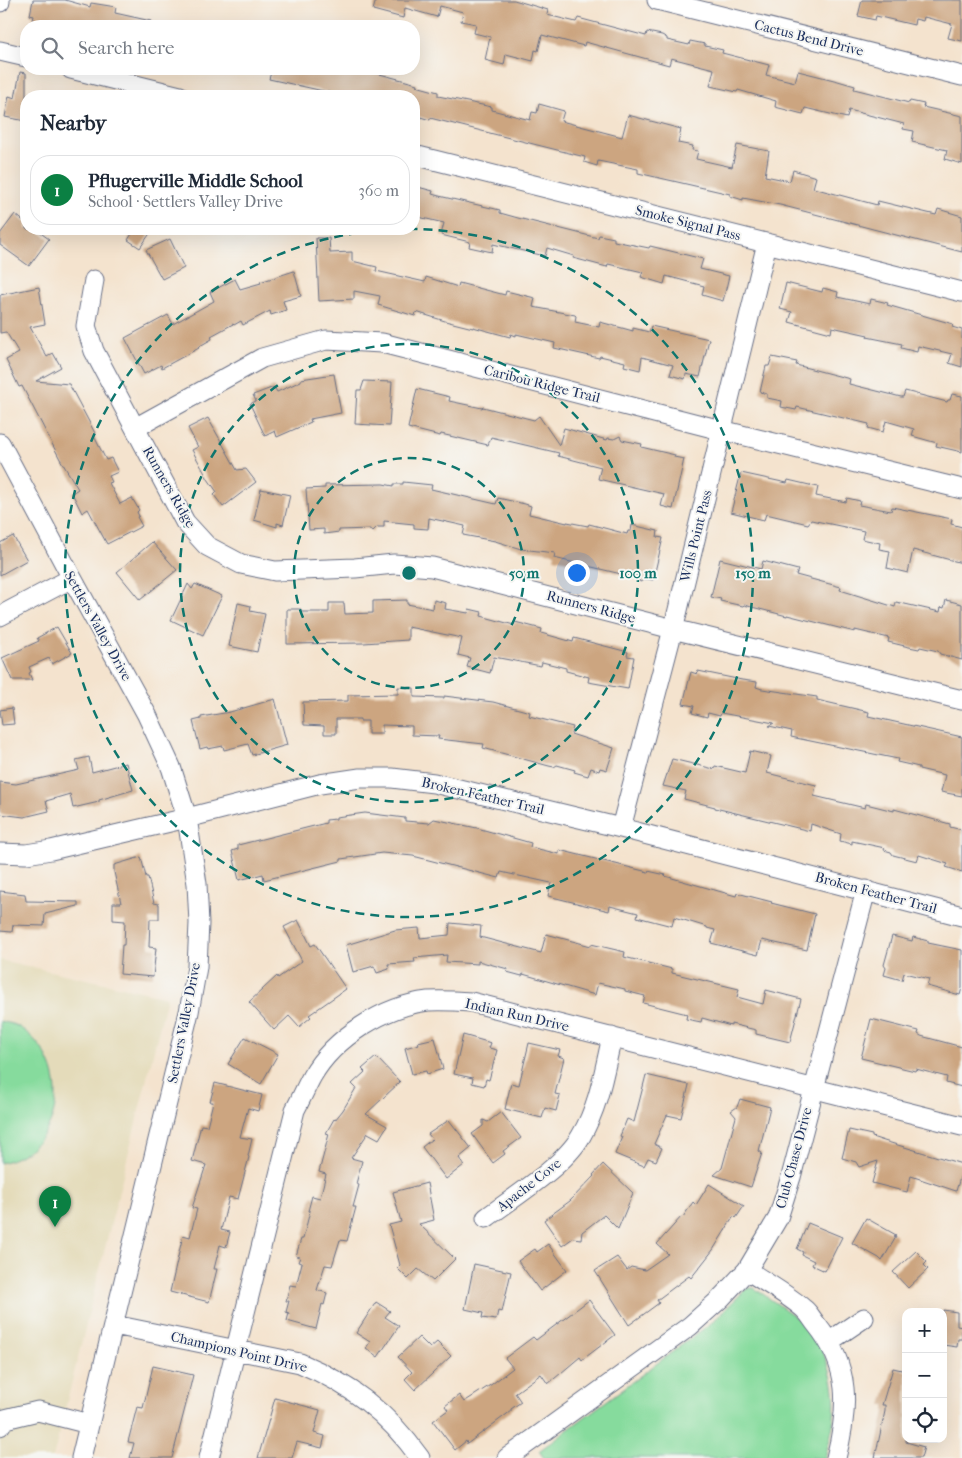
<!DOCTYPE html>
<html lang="en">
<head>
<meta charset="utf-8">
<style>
	body { margin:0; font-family:"IM FELL French Canon",serif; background:#f6f6f7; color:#1f2937 }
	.controls { position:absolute; right:15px; bottom:15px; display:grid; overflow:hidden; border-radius:10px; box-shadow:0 5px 20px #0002 }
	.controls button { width:45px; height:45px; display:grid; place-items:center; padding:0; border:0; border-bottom:1px solid #e0e1e3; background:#fff; color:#1f2937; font:25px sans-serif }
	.you { position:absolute; left:576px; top:572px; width:18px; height:18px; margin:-12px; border:4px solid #fff; border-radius:50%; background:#1a73e8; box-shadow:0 0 0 8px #1a73e833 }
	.badge { display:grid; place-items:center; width:32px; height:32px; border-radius:50%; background:#0b8043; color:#fff; font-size:16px; font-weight:700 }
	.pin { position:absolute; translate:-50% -41px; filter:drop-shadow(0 1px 2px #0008) }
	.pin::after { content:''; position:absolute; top:26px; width:18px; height:15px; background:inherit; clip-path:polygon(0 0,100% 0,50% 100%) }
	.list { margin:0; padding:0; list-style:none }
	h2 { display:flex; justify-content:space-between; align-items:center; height:65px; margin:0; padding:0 20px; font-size:21px }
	h2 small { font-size:16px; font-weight:400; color:#747a83 }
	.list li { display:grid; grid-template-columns:32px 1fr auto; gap:15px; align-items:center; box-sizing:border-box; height:70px; margin:0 10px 10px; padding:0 10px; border:1px solid #e0e1e3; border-radius:20px }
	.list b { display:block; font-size:19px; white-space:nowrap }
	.list p { margin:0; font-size:16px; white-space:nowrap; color:#747a83 }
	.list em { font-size:16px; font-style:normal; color:#747a83 }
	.icon { flex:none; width:28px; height:28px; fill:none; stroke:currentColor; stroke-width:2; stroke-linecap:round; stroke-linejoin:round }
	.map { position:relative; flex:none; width:962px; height:1458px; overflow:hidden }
	.search { position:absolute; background:#fff; box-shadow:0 5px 20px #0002; left:20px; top:20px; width:400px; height:55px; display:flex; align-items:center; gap:12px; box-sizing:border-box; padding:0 18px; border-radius:20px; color:#747a83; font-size:19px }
	.panel { position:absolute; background:#fff; box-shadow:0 5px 20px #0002; left:20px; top:90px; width:400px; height:145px; border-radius:20px }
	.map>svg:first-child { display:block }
</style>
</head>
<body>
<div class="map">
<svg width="962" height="1458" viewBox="0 0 962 1458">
	<rect width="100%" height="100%" fill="#f6f6f2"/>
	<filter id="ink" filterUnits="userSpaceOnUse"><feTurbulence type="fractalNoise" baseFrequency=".02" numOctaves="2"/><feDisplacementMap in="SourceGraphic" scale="10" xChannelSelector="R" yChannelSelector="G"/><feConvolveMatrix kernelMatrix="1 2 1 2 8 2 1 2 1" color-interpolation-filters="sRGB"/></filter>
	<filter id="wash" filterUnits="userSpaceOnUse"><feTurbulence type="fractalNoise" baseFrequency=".0096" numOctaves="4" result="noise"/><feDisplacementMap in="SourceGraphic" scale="20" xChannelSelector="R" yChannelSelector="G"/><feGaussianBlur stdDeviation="1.12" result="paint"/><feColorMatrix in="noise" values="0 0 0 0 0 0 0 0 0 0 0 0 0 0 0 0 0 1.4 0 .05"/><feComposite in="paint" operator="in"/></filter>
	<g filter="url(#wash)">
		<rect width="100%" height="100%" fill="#f4e3ce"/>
		<path fill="#e4dbba" d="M0,960l167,37 -114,461h-53z"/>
		<path fill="#86db9d" stroke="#50857e" d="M0,1021c7,2 16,3 22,8 52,37 44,119 -22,134z
			M750,1288h4l6,4c14,10 29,19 41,30 25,24 37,61 33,95 -1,13 -6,28 -9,41h-281l-5,-7 171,-127 36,-35z"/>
		<g id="blocks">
			<path fill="#cca580" d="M33,0h32l25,7 1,-4 25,4 -1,6 36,8 -1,5h-104l-14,-3 2,-7 -4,-1z
				M376,0h138l34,10 -1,5 29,7 2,-4 68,18 1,-4 15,3 5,3v2l22,5 1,-4 15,3v2l18,4 -1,3 47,12 -3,10 29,7 3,-11 40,10 17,5 -1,3 28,7 27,7 1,-2 14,3 -1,3 39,9v48l-17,-5 2,-9 -35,-8 2,-11 -11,-2 1,-5 -55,-14 -2,8 -42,-10 -2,6 -28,-7 1,-6 -38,-11 -1,2 -27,-6 4,-17 -43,-11 -2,7 -84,-23 -1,4 -42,-11 -4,16 -3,-1 -2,11 -27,-7 -2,11 -19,-5 5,-23 -16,-4 2,-9 -15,-3 2,-9 -23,-6 -3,11 -32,-9 -2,10 -30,-8z
				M862,0h100v41l-14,-3 4,-14 -28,-7 -1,4 -8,-2 -1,6 -38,-9 -1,4 -17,-4z
				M272,69h89l56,15 -1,2 22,6v4l54,11v3l38,10 2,-8 5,1 2,-9 25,7 -3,10 61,16 6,-22 53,14 -3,14 15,3 -1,4 6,1 -2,8 36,8 5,-22 32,6 -4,25 25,5 3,-11 23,7 -3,11 64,17 1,-4 58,14 2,-6 24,7v36l-182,-47 -37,-7v2l-13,-4v-2l-92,-21v-4l-40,-8 -1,5 -13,-4 1,-5 -155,-39v2l-16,-5v-19h-68l-77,-17z
				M20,72l6,1v48l-21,-4 4,-21 6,2z
				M414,186l19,5 -1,3 7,2 61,14v3l18,5 80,20 1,-3 15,3v3l35,7 1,-2 53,13 -3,10 29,7 -6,25 -21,-6 2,-9 -38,-10 -2,8 -23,-7 2,-5 -35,-8 -1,3 -34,-9 1,-2 -27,-8 -2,8 -52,-12 -1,8 -23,-5 1,-5 -29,-7 3,-12 -30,-7z
				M15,214l11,9v6h9l14,10 -20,27 -29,-21v-11z
				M135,229h18l-13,19 -12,-8z
				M316,238h13l1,15 22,-1v9l25,6 -1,4 49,11 1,-5 32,10 1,-4 46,12 1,-4 29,7 -2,9 42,8 1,1 -1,6 24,5 1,-5 33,9v-3l16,4 2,-6 58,13 -9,38 -14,-3 -1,5 -15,-4 3,-10 -31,-8 -2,13 -16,-4 1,-4 -25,-6 -1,2 -45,-10 1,-5 -39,-9v2l-5,-2 -1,3 -37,-10v1l-28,-7 -29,-9 -1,4 -37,-11 2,-9 -26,-5v8l-35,2z
				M170,239l14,29 -22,11 -16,-29z
				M294,271l7,25 -18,5 3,9 -15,5 -1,-4 -27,14 -2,-4 -7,4 -1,-1 -22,12 1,3 -14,8 1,1 -37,20 -1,-3 -17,9 -19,-36 43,-23 5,9 41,-23 -4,-9 25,-13 5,10 21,-6 -1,-1z
				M786,283l36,9 1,-4 15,4 -1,5 33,7 1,-5 17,4 -1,2 66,19 -1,3 10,3v37l-13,-4 3,-9 -34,-8 -1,6 -16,-4 1,-4 -35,-7 1,-2 -36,-8 -1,6 -42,-11 3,-10 -12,-3z
				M39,287l6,37 -15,3 17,30 6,-4 8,14 -25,14 33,3 27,51 -2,1 12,24 5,-2 7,14 -9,4 3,6 -3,1 11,21 12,-6 7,12 -2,2 2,4 -2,1 5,9 -35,18 -19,-35 -6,4 -10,-20 6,-4 -18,-30 -38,-73 -3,1 -13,-27 13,-7 -13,-21 -6,1v-38z
				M772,357l25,5 -1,3 54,14 -1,5 52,13h2l2,-6 42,11 1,-2h2l2,-6 10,2v56l-26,-6 1,-3 -25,-7 2,-7 -28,-8 -3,11 -15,-4 1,-4 -72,-17 -1,3 -15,-3 1,-6 -15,-3v-4l-7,-2 6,-26h3z
				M334,374l7,39 -31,6 1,3 -34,15 -2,-6 -10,5 -15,-32 6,-3 -3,-6 21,-8 3,5 24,-11v-2z
				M364,381l28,1 -3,44 -34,-2 2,-34h4z
				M417,389l33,8 -1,4 33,7 1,-1 51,13 5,-4 20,29 5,-17 43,12 1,-2 6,1 6,-3 2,4 20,4 -1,3 34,8 -1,2 10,2 -11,50 -12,-3 3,-12 -66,-15 3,-12 -43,-11 1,-3 -68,-16 -3,8 -47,-11 -1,2 -32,-8z
				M208,418l29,52 9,-1 10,13 -33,25 -9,-12 3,-3 -9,-13 -16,-29 6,-3 -10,-19z
				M741,473l46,10 1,-3 30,7 -2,9 30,6 1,-4 13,3 -1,4 32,6 1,-4 60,12 -1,5 11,3v36l-49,-13 -5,23 -21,-5 3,-17 -11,-2 1,-6 -18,-4 2,-8 -53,-11 -3,4 -42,-10 -2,6 -33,-8z
				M403,482l29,3 -1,4 65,15 2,-6 27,6 6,2 -2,8 38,9v-1l21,4 1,-2 38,10 1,-3h3l1,-6 26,6 -1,6 6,1 -10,42 -7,-1 -6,3 -2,-4 -84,-20 1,-5 -34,-4 -26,-8 -32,-6 2,-9 -36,-8 -1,11 -14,-1v-4l-30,-3v6h-7l-5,5 -2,-3 -31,1v2l-15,2v-5l-15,1 -3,-41 19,-1v-3l58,-1 11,2v-2h9z
				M261,489l29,6 -7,30 -6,-2v4l-23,-7z
				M13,536l14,24 -27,15v-32z
				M152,542l25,28 -37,30 -23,-28z
				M720,559l41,10 2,-8 35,9 -2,5 45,12 -1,3 55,17 1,-5 44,10 1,-5 3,1 2,-8 16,4v56l-22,-6 -2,-3 -18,-4 -1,2 -10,-2 -21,-5 1,-4 -34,-8v2l-68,-17v1l-43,-11 -1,1 -23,-5 1,-2 -10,-2z
				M188,584l4,5 3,-5 27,12 -19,39 -32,-15z
				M407,600v4l26,5 1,-9 12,3 -1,6 23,4 1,-4 13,3 -1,4 33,9 1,-3 27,7 -1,4 32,9 1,-4 54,14 -1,4 7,1 -6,32 -40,-7 1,-5 -23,-6v-3l-24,-6 -1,4 -47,-9 -4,16 -23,-6 3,-9 -12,-3 4,-17 -54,-11v13l-44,3 -77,1v-35h14v3h28v-9h15l1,11 28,-1v-12z
				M238,603l13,3 -1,5 15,3 -8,38 -28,-6z
				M57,627l15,26 -20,11 -3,-6 -20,9 2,5 -2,1 3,7h-20l-10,-22 37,-17 -2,-3z
				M698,671l44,9 15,2 -1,5 6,2 55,8v3l52,12 -1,4 94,21v59l-21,-4 4,-17 -26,-6v-2l-22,-5 1,-3 -107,-22 1,-6 -23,-5 5,-3 -53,-10 -1,3 -12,-3 -1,4 -15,-4 2,-7 -11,-2 8,-32 6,2z
				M398,687l16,1v9l30,1v-2l49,6 37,10 -1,4 44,11 -2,7 43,14 -7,22 -7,-2 -1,3 -8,-3 -3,8 -14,-4 1,-2 -18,-5 -3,2 -5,-1 -66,-18 1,-4 -46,-5 1,-3 -27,-1v-9l-30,-1v9h-14v-13h-8v-2h-24v15h-12v-8l-20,-1 -1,-23 45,-1v-6l50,-1z
				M275,699l12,46 -35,10 -4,-11 -24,6 -1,-4 -15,3 -1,-2 -7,2 -7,-28 8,-2v-2l29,-5z
				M12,708l2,16 -12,1 -2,-15z
				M750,751l21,5 -4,17 49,12 -2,11 51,12 1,-4 28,7v-2l56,15v3l12,3v42l-16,-5 2,-3 -29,-9 -2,6 -24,-6 -2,-3 -7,-2 1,-2 -33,-7v3l-12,-3 1,-7 -30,-10 -1,7 -95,-23v-1l-31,-8 2,-8 -23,-5 9,-27 42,10 1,-3 30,7z
				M89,757l3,15 34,-9 7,27 -34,10v2l-26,6 -3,-14 -24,7 3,10 -25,6 -24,-3v-32l16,2 63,-14 -3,-10z
				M365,813l40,5v3l24,2 5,-4 43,9 54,15 -1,4 29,7v-4l89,22v-1l18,4 -1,1 71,20 1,-3 35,9 -1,1 44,11 -8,36 -45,-10 -4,15 -47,-12 4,-13 -8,-2v-1l-33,-10 -2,9 -35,-9 1,-4 -28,-7 -1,5 -61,-15 3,-13 -50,-11 -2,6 -86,-22 -31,-3 -41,6v2l-77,19 -1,-6 -24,6 -7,-29 6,-2v-4l88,-22v-3l10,-1v-2z
				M141,857l5,20h2l6,26 5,1v15h-9l-1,28 7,1 -3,29 -33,-3 2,-29h2l1,-24 -12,-1v-17h8l-7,-31v-7z
				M0,891l25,3 1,7 52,1v4l-33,8 -1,12 -31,-1 -1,7 -12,-1z
				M298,920l13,26 4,-2 31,45 -37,26 2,2 -12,10 -10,-11 -15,14 -25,-28 28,-26 1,2 24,-17 -18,-34z
				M450,923l31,3 -1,11 61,16 5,-19 45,12v-2l34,8 -1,5 48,12v4l67,16 -2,8 26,7 3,-14 35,9 -11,43 -34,-8v-4l-25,-6v2l-29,-8 -1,4 -15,-3 1,-5 -44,-11 2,-7 -20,-5v-2l-27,-6 -3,12 -72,-21 -1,2 -15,-4 1,-3 -30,-8v3l-32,-2 1,-7 -33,3 1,4 -27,2 1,5 -12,4 -3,-7 -21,6 -7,-27 49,-15 24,-2 1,10 29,-3z
				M892,936l20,5 1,-4 15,4v2l34,7v38l-2,7 -33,-9 2,-7 -25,-6 -2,7 -18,-5 2,-7 -2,-3z
				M871,1019l48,12 -1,3 3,2 41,11v40l-16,-4 1,-6 -31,-8 -1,2 -54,-13z
				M463,1035l28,8 -2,5 8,2 -8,30 -3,-1 -2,7 -12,-3 1,-5 -19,-4z
				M245,1037l33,17 -17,30 -33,-20z
				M435,1038l8,31 -16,5 -1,-3 -14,3 -7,-26 14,-4 -1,-2z
				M529,1043l31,7 -2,6 6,2 -9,36 5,1 -4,16 -11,-3 -3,10 -37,-9 6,-26 8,2z
				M376,1057l24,25 -34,32 21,12 -8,13 -11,-6 -17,25 11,3 -6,23 3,1 -6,22h3l-9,34 -7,-1 -8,26 -7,-1 -8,25 10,3 -3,12 -2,-1 -6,25 -29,-8 2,-8 -3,-1 3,-11h-3l4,-16 6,1 6,-23 -4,-1 2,-5 -4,-1 5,-17h2l7,-28h-2l4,-15 8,2 6,-24 -7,-2 10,-38 -3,-1 8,-14 1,1 8,-10 13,-22 -4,-4 13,-12 -3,-3z
				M646,1075l43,10 -8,33 -14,-3 -13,29 8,4 -6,13 -8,-3 -4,8 -29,-12 7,-17 -2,-1 7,-17 7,3z
				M215,1083l47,12 -4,16 -10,-3 -8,29 12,2 -4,17 1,1 -11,42 -9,-2 -8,33 9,2 -4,15 -6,-2 -6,24h3l-8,33 -39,-10 13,-57 7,2 7,-28 -5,-1 14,-43 -14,-4 9,-36 6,1 6,-24h-3z
				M740,1099l30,8 -11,44 3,2 -11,34 -37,-12 8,-7 14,-51 -5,-6 6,-4z
				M501,1112l20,26 -18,13 2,3 -12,9 -21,-29 11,-8v-6l5,2z
				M449,1120l22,28 -12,10 5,7 -18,14 -24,-32 10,-8 -4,-5z
				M849,1130l23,5v2l12,4 78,23v7l-6,20 -45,-15 -4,16 -35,-9 6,-22 -19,6 -3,-5 -14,-4z
				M603,1164l30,29 -15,36 -14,-14 -22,17 -1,7 -8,-1 -11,8 -18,-26 26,-19 24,-25 -1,-1z
				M427,1183l7,37 -15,4 36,35 -22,22 -15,-12 -10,10 -11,-11 3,-3 -11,-40 12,-3 -8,-30z
				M709,1184l35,22 -8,12 -2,-2 -21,34 -22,28 -2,-2 -32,24 2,3 -30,22 -34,-54 22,-14 10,13 4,-3 14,3 23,-16 -11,-10 25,-28 1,1 10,-15 3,3z
				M866,1218l30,17 -2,1 2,1 -14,24 -3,-3 -27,-15z
				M808,1223l34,14 -17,34 -13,-6 2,-4 -12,-6 1,-3 -6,-3z
				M548,1244l19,26 -27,21 -22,-30 17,-12 2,3z
				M916,1251l11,11 -3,3 4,4 -20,19 -15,-16z
				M474,1264l37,8 -9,40 -4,-1 -2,9 -14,-2 1,-5 -18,-4z
				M589,1300l26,35 -33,25 -2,-3 -32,27 -7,-10 -26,19 6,9 -10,7v2l-44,33 -1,-3 -11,9 -22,-29 15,-11 -3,-4 14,-11 5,7 28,-18 21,-16 -8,-10 28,-21 3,3z
				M376,1302l14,9 -5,6 14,9 -21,31 -12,-9 4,-6 -14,-9z
				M943,1310l14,2v14l5,1v12h-4l-1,8 -14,-2z
				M419,1337l11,11 7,-6 14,14 -36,34 -10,-11 7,-7 -14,-15z
				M153,1366l40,9 -8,33 -13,50h-42l4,-15 -6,-1 9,-35 6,1z
				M893,1368l13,3v71l18,5 -3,11h-46l10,-47v-6h-3z
				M275,1398l45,12 -6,23 11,3 -3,12 -25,-6 -5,16h-34z"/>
		</g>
	</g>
	<g filter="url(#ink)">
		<use href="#blocks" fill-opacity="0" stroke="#676e85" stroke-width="1"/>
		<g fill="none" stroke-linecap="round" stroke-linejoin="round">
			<g stroke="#676e85" stroke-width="21">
				<path id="minor" d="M657,0l305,76
					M0,2v-2
					M0,51l26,6
					M71,69l109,27
					M414,155l548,137
					M94,280l-8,46 8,25 91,171 22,24 34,18 34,7 80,-3 39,-4 38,3 241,62 289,71
					M135,428l127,-70 64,-18 56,3 327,84 253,62
					M0,443l72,135 75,137 24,52 16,51 10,66 2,39 -2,44 -8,45 -108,446
					M0,616l72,-38
					M621,828l56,-214 90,-371
					M0,853l26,1 25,-4 136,-32 133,-34 40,-6h32l42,5 187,45 341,88
					M486,1218c28,-21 78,-52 95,-82 18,-30 23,-65 31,-99
					M747,1270c19,13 40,24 57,39 5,4 8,10 12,15 35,43 33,83 20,134
					M114,1325l186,38c50,21 88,50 120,95
					M830,1341l34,-23
					M0,1426l5,-7 33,-8 51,13
					M209,1458l86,-348c6,-11 11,-23 17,-34 22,-38 72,-70 116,-75 15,-1 29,0 43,1l491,124
					M507,1458l183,-132 30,-27 27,-29 31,-52 13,-41 75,-287"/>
			</g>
			<use href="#minor" stroke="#fff" stroke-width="19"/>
		</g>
	</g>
	<g fill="none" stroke="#0f766e" stroke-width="2.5" stroke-dasharray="9 6">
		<circle cx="409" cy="573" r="115"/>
		<circle cx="409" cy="573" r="229"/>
		<circle cx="409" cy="573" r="344"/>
	</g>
	<g text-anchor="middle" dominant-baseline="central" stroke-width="4" stroke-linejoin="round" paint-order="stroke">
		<g font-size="14" fill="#1b2f5e" stroke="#f6f6f2">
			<text transform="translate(809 38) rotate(14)">Cactus Bend Drive</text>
			<text transform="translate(688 223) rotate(14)">Smoke Signal Pass</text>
			<text transform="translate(542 384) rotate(14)">Caribou Ridge Trail</text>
			<text transform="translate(169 487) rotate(60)">Runners Ridge</text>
			<text transform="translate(696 536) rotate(-76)">Wills Point Pass</text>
			<text transform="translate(591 607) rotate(15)">Runners Ridge</text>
			<text transform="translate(98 626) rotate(61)">Settlers Valley Drive</text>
			<text transform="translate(483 796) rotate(13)">Broken Feather Trail</text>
			<text transform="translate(876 893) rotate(15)">Broken Feather Trail</text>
			<text transform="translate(517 1015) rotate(13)">Indian Run Drive</text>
			<text transform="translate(184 1023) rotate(-79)">Settlers Valley Drive</text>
			<text transform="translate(794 1158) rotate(-75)">Club Chase Drive</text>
			<text transform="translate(529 1185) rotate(-38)">Apache Cove</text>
			<text transform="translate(239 1352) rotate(13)">Champions Point Drive</text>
		</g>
	</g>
	<circle cx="409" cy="573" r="8" fill="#0f766e" stroke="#f6f6f2" stroke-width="2.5"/>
	<g font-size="15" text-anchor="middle" font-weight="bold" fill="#0f766e" stroke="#f6f6f2" stroke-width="4" stroke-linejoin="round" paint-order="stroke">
		<text x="524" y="578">50 m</text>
		<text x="638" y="578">100 m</text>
		<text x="753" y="578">150 m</text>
	</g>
</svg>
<div class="controls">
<button>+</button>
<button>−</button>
<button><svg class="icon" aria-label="locate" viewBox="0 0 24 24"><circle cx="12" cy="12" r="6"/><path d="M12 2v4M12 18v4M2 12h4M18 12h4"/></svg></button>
</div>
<div class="you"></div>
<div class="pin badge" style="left:55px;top:1227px">1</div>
<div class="search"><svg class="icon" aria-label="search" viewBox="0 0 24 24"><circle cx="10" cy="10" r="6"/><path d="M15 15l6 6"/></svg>Search here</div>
<section class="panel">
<h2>Nearby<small></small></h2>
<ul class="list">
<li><span class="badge">1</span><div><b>Pflugerville Middle School</b><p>School · Settlers Valley Drive</p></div><em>360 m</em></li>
</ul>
</section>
</div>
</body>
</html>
